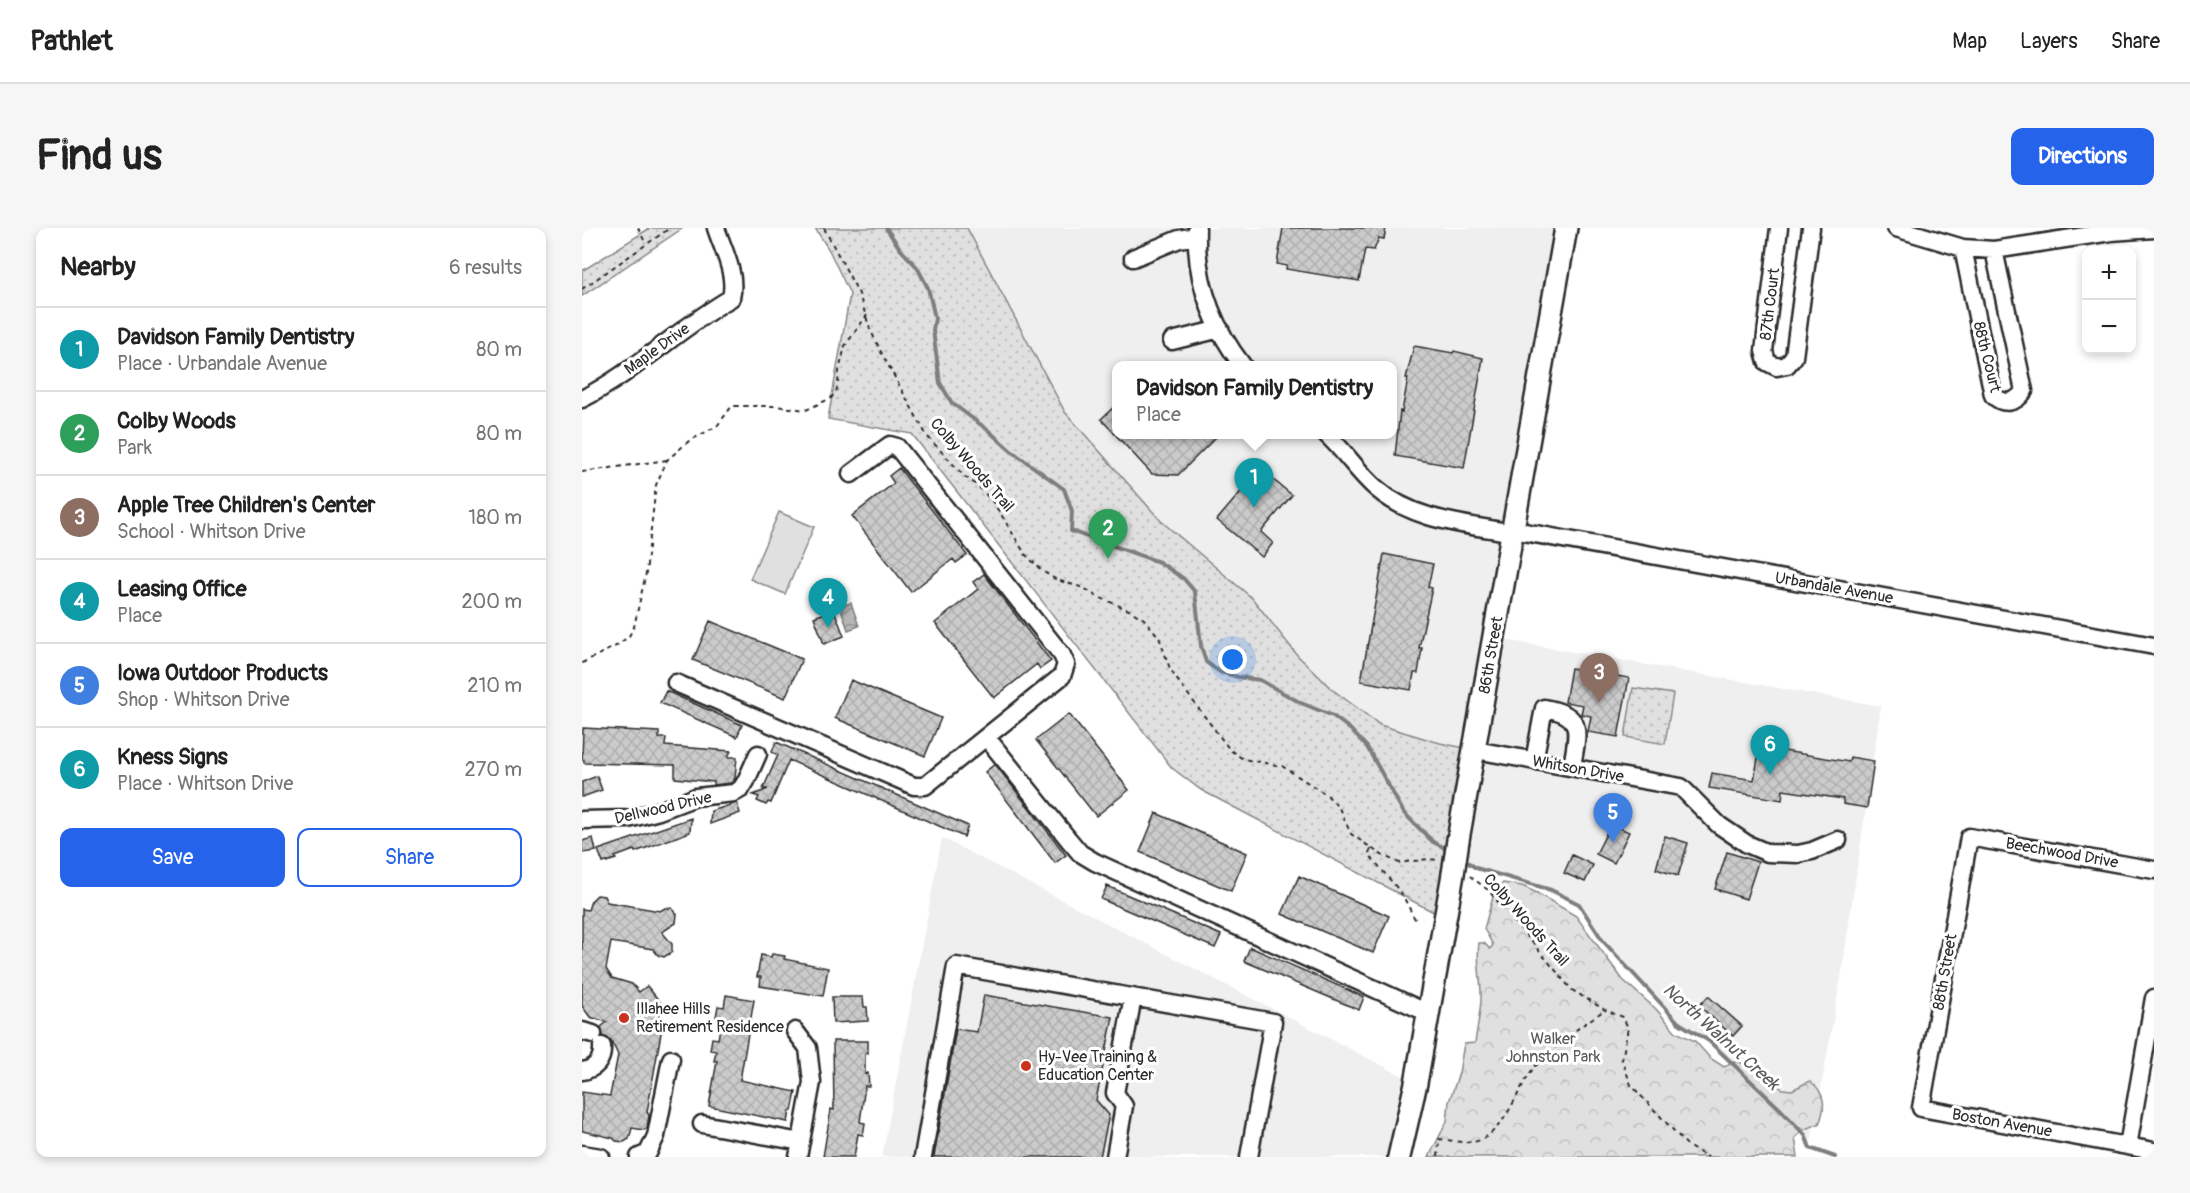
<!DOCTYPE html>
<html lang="en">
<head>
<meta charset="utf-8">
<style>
	body { margin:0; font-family:Pangolin,sans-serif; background:#f6f6f6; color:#222 }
	.controls { position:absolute; right:18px; top:18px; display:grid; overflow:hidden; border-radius:12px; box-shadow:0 3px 9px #0003 }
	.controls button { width:54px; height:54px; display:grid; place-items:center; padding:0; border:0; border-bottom:2px solid #e0e0e0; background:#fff; color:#222; font:30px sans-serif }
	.you { position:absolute; left:651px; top:432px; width:21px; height:21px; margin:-15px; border:4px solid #fff; border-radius:50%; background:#1a73e8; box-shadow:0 0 0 9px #1a73e833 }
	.badge { display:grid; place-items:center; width:39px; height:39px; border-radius:50%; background:#2563eb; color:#fff; font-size:20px; font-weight:700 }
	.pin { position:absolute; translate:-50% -50px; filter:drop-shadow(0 2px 3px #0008) }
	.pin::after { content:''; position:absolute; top:32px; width:21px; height:18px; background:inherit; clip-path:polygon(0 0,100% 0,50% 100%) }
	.popup { position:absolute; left:530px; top:133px; width:285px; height:78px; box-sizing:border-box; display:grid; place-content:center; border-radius:12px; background:#fff; filter:drop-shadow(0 2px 4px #0005); font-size:20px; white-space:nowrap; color:#767676 }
	.popup b { font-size:22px; color:#222 }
	.popup::after { content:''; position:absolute; left:50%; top:100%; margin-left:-12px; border:12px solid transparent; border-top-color:#fff }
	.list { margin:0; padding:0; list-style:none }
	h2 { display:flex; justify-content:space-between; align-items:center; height:78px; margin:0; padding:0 24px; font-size:26px }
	h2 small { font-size:20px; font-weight:400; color:#767676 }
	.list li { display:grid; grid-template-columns:39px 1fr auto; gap:18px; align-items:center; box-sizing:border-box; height:84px; padding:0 24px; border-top:2px solid #e0e0e0 }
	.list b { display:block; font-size:22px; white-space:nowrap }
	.list p { margin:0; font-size:20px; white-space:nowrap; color:#767676 }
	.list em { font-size:20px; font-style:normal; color:#767676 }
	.actions { display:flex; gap:12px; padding:18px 24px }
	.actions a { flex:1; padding:14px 0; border:2px solid #2563eb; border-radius:12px; text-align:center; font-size:21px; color:#2563eb }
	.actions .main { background:#2563eb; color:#fff }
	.map { position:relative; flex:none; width:1572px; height:929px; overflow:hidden; border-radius:12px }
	header { display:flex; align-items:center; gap:36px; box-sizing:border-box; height:84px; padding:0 30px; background:#fff; border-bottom:2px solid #e0e0e0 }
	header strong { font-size:28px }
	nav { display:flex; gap:33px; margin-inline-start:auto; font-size:21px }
	.intro { display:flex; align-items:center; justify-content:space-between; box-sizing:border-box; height:144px; padding:0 36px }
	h1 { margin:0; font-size:42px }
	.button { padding:15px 27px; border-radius:12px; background:#2563eb; color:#fff; font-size:21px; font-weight:700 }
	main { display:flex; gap:36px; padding:0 36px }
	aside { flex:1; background:#fff; border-radius:12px; box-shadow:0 3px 9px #0003 }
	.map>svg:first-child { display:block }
</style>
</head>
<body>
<header>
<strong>Pathlet</strong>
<nav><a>Map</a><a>Layers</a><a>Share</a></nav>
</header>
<div class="intro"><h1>Find us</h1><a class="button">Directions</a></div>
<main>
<aside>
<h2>Nearby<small>6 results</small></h2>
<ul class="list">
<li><span class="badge" style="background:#0f9aa8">1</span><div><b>Davidson Family Dentistry</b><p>Place · Urbandale Avenue</p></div><em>80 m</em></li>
<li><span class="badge" style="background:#2e9e5b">2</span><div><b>Colby Woods</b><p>Park</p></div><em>80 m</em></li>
<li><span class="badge" style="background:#8d6e63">3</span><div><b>Apple Tree Children's Center</b><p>School · Whitson Drive</p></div><em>180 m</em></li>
<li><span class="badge" style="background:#0f9aa8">4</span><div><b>Leasing Office</b><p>Place</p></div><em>200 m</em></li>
<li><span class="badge" style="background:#3f7fe0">5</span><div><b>Iowa Outdoor Products</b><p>Shop · Whitson Drive</p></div><em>210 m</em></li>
<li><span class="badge" style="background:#0f9aa8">6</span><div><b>Kness Signs</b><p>Place · Whitson Drive</p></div><em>270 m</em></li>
</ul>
<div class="actions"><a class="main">Save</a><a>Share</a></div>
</aside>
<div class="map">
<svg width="1572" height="929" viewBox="0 0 1572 929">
	<defs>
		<pattern id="green-dots" width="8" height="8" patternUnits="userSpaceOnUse" patternTransform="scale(1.5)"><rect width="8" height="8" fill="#e0e0e0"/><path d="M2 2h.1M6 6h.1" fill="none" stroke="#c0c0c0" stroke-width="1.8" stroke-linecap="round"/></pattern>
		<pattern id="forest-crowns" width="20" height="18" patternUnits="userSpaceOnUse" patternTransform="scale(1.5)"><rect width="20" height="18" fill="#e0e0e0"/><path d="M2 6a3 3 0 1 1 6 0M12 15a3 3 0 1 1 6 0" fill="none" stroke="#c0c0c0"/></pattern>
		<pattern id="water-waves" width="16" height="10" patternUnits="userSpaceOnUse" patternTransform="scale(1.5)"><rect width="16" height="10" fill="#b6b6b6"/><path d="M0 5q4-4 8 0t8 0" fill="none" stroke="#949494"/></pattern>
		<pattern id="building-cross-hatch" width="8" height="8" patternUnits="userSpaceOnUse" patternTransform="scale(1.5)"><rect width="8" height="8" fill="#cbcbcb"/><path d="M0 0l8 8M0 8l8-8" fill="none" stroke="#aeaeae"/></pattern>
	</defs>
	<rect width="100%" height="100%" fill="#fff"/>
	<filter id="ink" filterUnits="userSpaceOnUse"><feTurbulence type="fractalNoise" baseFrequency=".0167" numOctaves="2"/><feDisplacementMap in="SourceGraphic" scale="12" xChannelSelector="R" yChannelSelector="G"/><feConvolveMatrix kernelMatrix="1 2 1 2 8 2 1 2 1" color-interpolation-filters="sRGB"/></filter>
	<g filter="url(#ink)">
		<path fill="#efefef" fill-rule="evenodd" d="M385,0h599l-72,410 387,68 -40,271 -31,171 -5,-13 -96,-94 -30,-18 -76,-82 -24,-37 -103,-36 -20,-14 19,-104 -35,-7 -60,-18 -47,-35 -35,-34 -46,-58 -91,-77 -96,-109zM534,138h276v68h-276z
			M360,610l474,245 -17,74h-517z"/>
		<path fill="url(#green-dots)" stroke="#868686" stroke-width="1.5" d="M68,0h33l-101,68v-25z
			M233,0h152l98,184 96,109 91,77 46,58 35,34 47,35 60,18 35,7 -30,168 -244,-128 -29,-22 -260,-334 -84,-15 22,-125 -21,-44z
			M1051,460l40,6 -8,50 -40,-7z"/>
		<path fill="url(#forest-crowns)" stroke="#868686" stroke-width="1.5" d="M921,655l19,3 15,7 39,23 47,64 33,29 20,23 19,9 15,17 14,9 13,-6 17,8 29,20 9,1 18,-9c16,12 16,26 9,43l-14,5 -10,9 3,19h-369l18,-36 2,-19 10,-29 5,-29 11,-1c2,-14 5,-29 6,-43 1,-19 -5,-37 -2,-57h5l6,6 3,-4 -9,-16 11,-39z"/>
		<path fill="#e0e0e0" stroke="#868686" stroke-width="1.5" d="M197,284l35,15 -29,67 -35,-15z"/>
		<path fill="url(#water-waves)" stroke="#7e7e7e" stroke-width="1.5" d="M269,375l8,23 -11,4 -8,-24z"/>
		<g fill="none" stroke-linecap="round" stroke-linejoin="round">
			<path stroke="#7e7e7e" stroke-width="4" d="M304,0l15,22 16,17 11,21 7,30 -2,12 7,53 12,20 37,28 21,19 54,39 8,22 -1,20 88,31 25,17 11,13 6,54 5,16 14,10 18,5 22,3 41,23 32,13 17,13 17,18 37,66 29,29 16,8
				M881,631l13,9 75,22 28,14 24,37 76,82 30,18 71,68 25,26 5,13 25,9"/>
		</g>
		<path fill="url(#building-cross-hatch)" stroke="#2b2b2b" stroke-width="1.5" d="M701,0h103l-2,11 -5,-1 -5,12 -9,-1 -6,32 -73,-12 1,-3 -10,-2z
			M832,118l39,7 1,-2 29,7 -19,110 -69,-12 5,-45 2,1 6,-34h-2z
			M534,177v30h102l-40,40 -26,-1 -51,-55z
			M317,240l68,87 -11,8 -3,-4 -42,33 -59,-76 42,-33 -5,-7z
			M678,241l32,26 -31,37 12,11 -11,14 -45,-37z
			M802,326l49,10 -5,23 4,1 -13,60h3l-4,25h-4l-3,17 -50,-9z
			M402,346l67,87 -11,8 -3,-5 -43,34 -59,-75 43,-34 -5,-7z
			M252,382l10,26 -20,8 -10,-27z
			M128,393l92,38 -17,39 -92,-38z
			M989,440l58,10 -11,59 -30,-5 3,-16 -10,-2 2,-9 -18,-3z
			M269,452l90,38 -16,38 -90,-38z
			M84,463l76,34 -5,12 -77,-34z
			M487,486l60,76 -33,26 -60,-76z
			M1,500l76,4v6h7l-1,8 66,5 -3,6h9l-2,21 -4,5 -17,2v-3l-39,-4v-13l-91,-2v-3h-2z
			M194,514l192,84 -4,11 -175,-77 -18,43 -3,-1 -2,3 -9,-4 2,-4 -6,-2 15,-6h-5l15,-34 -6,-3z
			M1178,519l89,15 1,-5 24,4 -7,47 -24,-4v-5l-60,-9 -1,10 -73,-12 3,-15 42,7z
			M413,536l71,91 -11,8 -70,-91z
			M15,548l5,14 -20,7v-15z
			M155,575l3,10 -30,11 1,-13z
			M574,585l91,40 -16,38 -91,-39z
			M109,590l-1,14 -55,20 -1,-2 -19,7 1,2 -13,4 -5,-13z
			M1029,596l18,8 -15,31 -18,-9z
			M1083,608l23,7 -10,33 -22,-7z
			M11,610l3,13 -14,2v-12z
			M1145,624l31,10 -12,37 -31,-10z
			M990,627l21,10 -8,17 -21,-9z
			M717,648l90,40 -16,37 -91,-39z
			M525,658l114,49 -6,13 -114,-49z
			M15,667l7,1 3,6 53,9 5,-3h7l5,6 -1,9 -14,9 10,12v8l-8,5 -6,-2 -5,-6 -42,-7 -5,27 6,9 20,6 7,8 8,-6 19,23 -10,9 6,8 -4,3 3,4 -14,79 2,3 -2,13 -3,2 -12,-2 -3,11 -5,3 -8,-1 -3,-3 -31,-7v-39l28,4 8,-41 -7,-15 -8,-4 -2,-9 6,-5 -17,-5 -8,-11v-97l6,1 3,-9z
			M668,719l114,50 -5,13 -115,-49z
			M190,726l13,2 -1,3 44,9 -5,28 -63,-10 1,-9h-4l4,-22 10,2z
			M144,767l28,5 -14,80 56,12 -4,19h-2l-2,11 -79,-16 8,-45h-3l2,-10 -6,-1 2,-12 6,1 4,-21 -6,-1 2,-11 6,1z
			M402,767l129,22 -17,83 13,15 -9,42h-166l22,-128 21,3z
			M1126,768l34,30 -9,10 -34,-30z
			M250,769h31l1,10h3l1,14 -35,2z
			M251,813h35v12h-3v21l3,-1 1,13h-4l-5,36 5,1 -2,12 -5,-1 -4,23h-31l8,-48 3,1z"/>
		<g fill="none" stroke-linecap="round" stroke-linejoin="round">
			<g stroke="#2b2b2b" stroke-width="21">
				<path id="minor" d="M615,0c-2,51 15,98 46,138
					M1197,0l-15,123 3,11 10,5 10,-2 7,-8 17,-129
					M1314,0l67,20 31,2 117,-18 43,-3
					M1381,20l30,147c11,11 23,8 31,-4l-30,-141
					M551,30l46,-19 17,-3
					M590,113l48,-12
					M0,171c54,-28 97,-71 149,-101 6,-24 -8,-48 -15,-70
					M744,206c19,17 32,39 51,55 37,32 89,35 135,44
					M931,302l641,116
					M94,455l238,103h11l137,-110 4,-12 -4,-9 -165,-208 -7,-2 -39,29
					M405,510l82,102 11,13 15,9 333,151
					M893,522l206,37 38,38 28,19 21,9 30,1 14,-3 26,-11
					M952,533l10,-53c42,7 33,25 28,59
					M0,592l46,-1 31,-8 37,-14 38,-4 7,-4 5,-8 12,-27
					M1572,642l-185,-33 -48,271 233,43
					M0,803l11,3
					M213,803l13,17 4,34 -14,75
					M0,843c14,-2 21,-11 20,-25
					M120,896l99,18
					M1546,918l26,-148
					M0,926l19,3
					M57,929l9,-4 8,-17 15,-77
					M341,929l33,-191 317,56 -24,135
					M533,929l9,-51 -9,-13 18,-96"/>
			</g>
			<g stroke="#2b2b2b" stroke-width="26">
				<path id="major" d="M876,612l108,-612
					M817,929l17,-74 37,-209"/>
			</g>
			<path stroke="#2b2b2b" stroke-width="2" stroke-dasharray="4.5 4.5" stroke-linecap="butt" d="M56,0l8,16
				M242,0l35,66 11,35 12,25 45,82 37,40 14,10 14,15 10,15 23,38 17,17 15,9 27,8 12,8 33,14 15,9 15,18 10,29 6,11 55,73 13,9 39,7 45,29 12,13 12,26 29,20 19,9 29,-4 10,1
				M0,61l88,-61
				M0,244l85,-12
				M0,435l36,-18 11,-9 5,-9 12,-54 10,-88 11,-25 22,-19 28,-15 15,-20h43l31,4 25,-12 5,-6 2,-8 1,-13 6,-25 22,-31
				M789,621l-2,4 3,5 30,36 15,29
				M888,648l18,14 84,100 33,20 18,7 5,11 -6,32 9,25 58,62 19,10
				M856,929l1,-18c12,1 29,6 41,1 27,-12 36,-49 53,-71 15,-19 51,-46 72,-59"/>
			<use href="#minor" stroke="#fff" stroke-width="16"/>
			<use href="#major" stroke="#fff" stroke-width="21"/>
			<g stroke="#2b2b2b" stroke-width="26" stroke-linecap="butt">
				<path id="major-bridge" d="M871,646l5,-34"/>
			</g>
			<use href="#major-bridge" stroke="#fff" stroke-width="21"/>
		</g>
	</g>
	<g fill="#c8321e" stroke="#fff" stroke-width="2">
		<circle cx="42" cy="790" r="6"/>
		<circle cx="444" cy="838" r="6"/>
	</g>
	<g text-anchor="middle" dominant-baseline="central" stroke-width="6" stroke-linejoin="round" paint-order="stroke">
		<g font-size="16" fill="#2b2b2b" stroke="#fff">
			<text transform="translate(1188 76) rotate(-83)">87th Court</text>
			<text transform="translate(75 121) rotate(-36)">Maple Drive</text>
			<text transform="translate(1405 129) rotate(76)">88th Court</text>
			<text transform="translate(390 237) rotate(49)">Colby Woods Trail</text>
			<text transform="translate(1252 360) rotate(10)">Urbandale Avenue</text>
			<text transform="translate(909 427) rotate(-80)">86th Street</text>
			<text transform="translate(996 541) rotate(10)">Whitson Drive</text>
			<text transform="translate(81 580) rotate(-13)">Dellwood Drive</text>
			<text transform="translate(1480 625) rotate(10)">Beechwood Drive</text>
			<text transform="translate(944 692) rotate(48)">Colby Woods Trail</text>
			<text transform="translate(1363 744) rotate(-80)">88th Street</text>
			<text transform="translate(1420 895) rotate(10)">Boston Avenue</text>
		</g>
		<g font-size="16" fill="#2b2b2b" stroke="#fff" text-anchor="start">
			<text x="54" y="781">Illahee Hills<tspan x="54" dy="18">Retirement Residence</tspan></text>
			<text x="456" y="829">Hy-Vee Training &amp;<tspan x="456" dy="18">Education Center</tspan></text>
		</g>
		<g font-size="16" fill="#585858" stroke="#fff">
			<text x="971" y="811">Walker<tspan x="971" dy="18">Johnston Park</tspan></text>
		</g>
		<g font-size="18" font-style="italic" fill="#5c5c5c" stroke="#fff">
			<text transform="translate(1139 809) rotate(42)">North Walnut Creek</text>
		</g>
	</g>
</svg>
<div class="controls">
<button>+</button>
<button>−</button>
</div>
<div class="you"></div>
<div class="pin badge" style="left:672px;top:280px;background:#0f9aa8">1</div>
<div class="popup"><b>Davidson Family Dentistry</b>Place</div>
<div class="pin badge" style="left:526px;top:331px;background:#2e9e5b">2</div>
<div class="pin badge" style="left:1017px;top:475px;background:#8d6e63">3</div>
<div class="pin badge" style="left:246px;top:400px;background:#0f9aa8">4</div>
<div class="pin badge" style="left:1031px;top:615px;background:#3f7fe0">5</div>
<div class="pin badge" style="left:1188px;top:547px;background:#0f9aa8">6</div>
</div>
</main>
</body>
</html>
